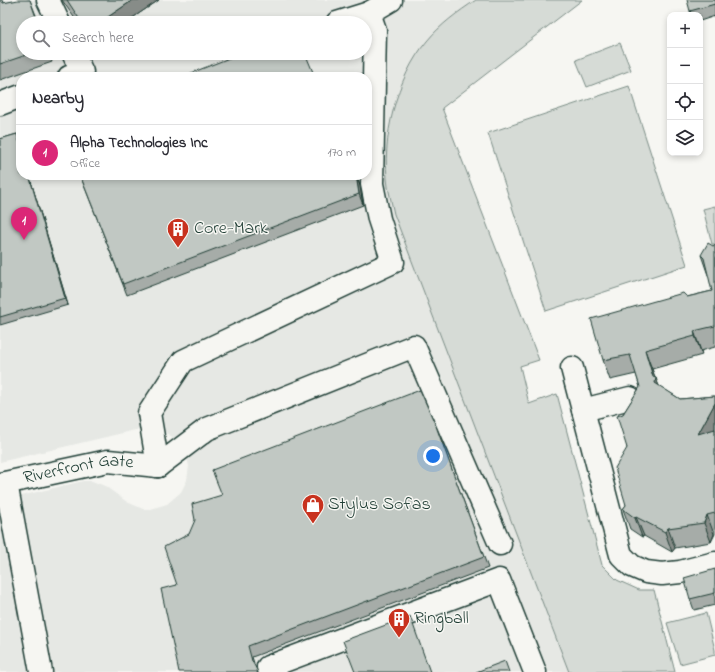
<!DOCTYPE html>
<html lang="en">
<head>
<meta charset="utf-8">
<style>
	body { margin:0; font-family:"Indie Flower",sans-serif; background:#f2f2f3; color:#2b2b33 }
	.controls { position:absolute; right:12px; top:12px; display:grid; overflow:hidden; border-radius:8px; box-shadow:0 2px 6px #0003 }
	.controls button { width:36px; height:36px; display:grid; place-items:center; padding:0; border:0; border-bottom:1px solid #e1e1e2; background:#fff; color:#2b2b33; font:20px sans-serif }
	.you { position:absolute; left:433px; top:456px; width:14px; height:14px; margin:-10px; border:3px solid #fff; border-radius:50%; background:#1a73e8; box-shadow:0 0 0 6px #1a73e833 }
	.badge { display:grid; place-items:center; width:26px; height:26px; border-radius:50%; background:#db2777; color:#fff; font-size:13px; font-weight:700 }
	.pin { position:absolute; translate:-50% -33px; filter:drop-shadow(0 1px 2px #0008) }
	.pin::after { content:''; position:absolute; top:21px; width:14px; height:12px; background:inherit; clip-path:polygon(0 0,100% 0,50% 100%) }
	.list { margin:0; padding:0; list-style:none }
	h2 { display:flex; justify-content:space-between; align-items:center; height:52px; margin:0; padding:0 16px; font-size:17px }
	h2 small { font-size:13px; font-weight:400; color:#7c7c81 }
	.list li { display:grid; grid-template-columns:26px 1fr auto; gap:12px; align-items:center; box-sizing:border-box; height:56px; padding:0 16px; border-top:1px solid #e1e1e2 }
	.list b { display:block; font-size:15px; white-space:nowrap }
	.list p { margin:0; font-size:13px; white-space:nowrap; color:#7c7c81 }
	.list em { font-size:13px; font-style:normal; color:#7c7c81 }
	.icon { flex:none; width:22px; height:22px; fill:none; stroke:currentColor; stroke-width:2; stroke-linecap:round; stroke-linejoin:round }
	.map { position:relative; flex:none; width:715px; height:672px; overflow:hidden }
	.search { position:absolute; background:#fff; box-shadow:0 2px 6px #0003; left:16px; top:16px; width:356px; height:44px; display:flex; align-items:center; gap:10px; box-sizing:border-box; padding:0 14px; border-radius:22px; color:#7c7c81; font-size:15px }
	.panel { position:absolute; background:#fff; box-shadow:0 2px 6px #0003; left:16px; top:72px; width:356px; height:108px; border-radius:16px }
	.map>svg:first-child { display:block }
</style>
</head>
<body>
<div class="map">
<svg width="715" height="672" viewBox="0 0 715 672">
	<rect width="100%" height="100%" fill="#f6f6f2"/>
	<filter id="ink" filterUnits="userSpaceOnUse"><feTurbulence type="fractalNoise" baseFrequency=".025" numOctaves="2"/><feDisplacementMap in="SourceGraphic" scale="8" xChannelSelector="R" yChannelSelector="G"/><feConvolveMatrix kernelMatrix="1 2 1 2 8 2 1 2 1" color-interpolation-filters="sRGB"/></filter>
	<g filter="url(#ink)">
		<path fill="#e6e8e4" fill-rule="evenodd" d="M0,0h476l-28,20 -21,21 -12,18 -15,29 -10,32 -3,31 1,35 6,28 175,458h-569v-171l83,-20h9l13,5 22,16 16,7h7l17,-5 14,-12 6,-12 2,-14 -4,-16 -11,-12 -13,-8 -17,-2 -144,34zM23,23h342v30h-342zM21,77h346v98h-346z"/>
		<path fill="#d6dbd6" stroke="#7a8c85" d="M476,0h106l-140,108 97,252 -19,6 9,38 28,-10 45,171 15,15 22,10h15l21,82h-106l-175,-458c-2,-9 -4,-18 -6,-27 -7,-48 8,-109 39,-146 14,-17 31,-29 49,-41z
			M620,43l11,27 -44,17 -11,-27z
			M629,86l58,179 -141,46 -58,-178z
			M715,206v38h-3l-9,-35z
			M706,613l9,37v5l-35,9 -13,-41z"/>
		<g fill="none" stroke-linecap="round" stroke-linejoin="round">
			<g stroke="#1f3d34" stroke-width="25">
				<g id="minor">
					<path d="M48,0l11,23"/>
					<path d="M337,23l32,-10"/>
					<path d="M69,77l13,-5 -9,-19"/>
					<path d="M0,104l21,-8"/>
					<path d="M572,368l49,187 11,11 14,6 16,2 18,-2 35,-9"/>
					<path d="M583,410l47,-12"/>
					<path d="M158,466l-9,-53 34,-52 210,-99 -14,-43 -7,-35 3,-154 -6,-17 22,-13"/>
					<path d="M158,466l49,-37 207,-83 86,198"/>
					<path d="M6,483l35,189"/>
					<path id="s1" d="M0,484l108,-23 50,5"/>
					<path d="M270,672l-2,-5 231,-87 36,92"/>
				</g>
			</g>
			<use href="#minor" stroke="#f6f6f2" stroke-width="22"/>
		</g>
		<path fill="#a6aca8" stroke="#1f3d34" d="M0,0l3,3 27,-3 9,23h-16v30h26l3,9 -52,18z
			M62,0h97l-34,23h-47z
			M715,0v16l-15,5v-6h-9l-1,-4z
			M17,134l4,13v28h8l39,130 -68,20v-186z
			M80,175h276l4,11 3,19 -236,90z
			M715,245v102l-14,4 1,4 -50,14 3,8 4,9 21,13 35,-3v138l-4,8 -36,6 -3,4 -28,-16 -2,1 -12,-8 -7,-20 3,-4 1,-57 -4,-34 17,-27 -4,-13 -26,6 -7,-20 84,-63 25,-6 -3,-16h-1l-7,-20 12,-9z
			M436,426l52,142 -236,89 2,6 -77,-78 12,-51 33,-39z
			M715,569v36l-21,5 -4,-11z"/>
		<path fill="#878c88" stroke="#1f3d34" d="M133,0h26l-34,23h-26z
			M29,175l39,130 -3,-7z
			M356,175l4,11 3,19 -4,-11z
			M694,331l7,20 1,4 -7,-19z
			M645,350l11,30v-2l7,19 -8,-14z
			M715,403v32l-17,-1z
			M707,515l7,19 -3,8 -7,-19z
			M636,517l8,19 -2,1 -7,-19z
			M668,528l7,20 -3,4 -7,-20z"/>
		<path fill="#c1c8c3" stroke="#1f3d34" d="M0,0h2l1,3 15,-3h12l8,23h-15v30h9l-32,11z
			M67,0h66l-34,23h-17z
			M687,0h28v4l-25,7z
			M242,53h63l10,24h-134z
			M17,134l4,14v27h8l36,123 -65,19v-178z
			M80,175h276l3,19 -236,90z
			M708,243l5,3 2,-1v81l-21,5 1,5 -50,14 8,27 3,1 -1,5 25,16 35,-3v7l-17,31 17,-5v84l-8,2 -3,8 -36,5 -3,4 -29,-15 -1,1 -12,-9 3,-4 -11,-37 12,-20 -10,-32 6,-2 17,-27 -10,-32 -27,5 -12,-41 92,-26 4,4 25,-6 -8,-33 -3,-3z
			M420,390l16,36 48,131 -236,89 4,15 6,11h-79l-18,-83 16,-4 -13,-38 25,-13 6,-14 -3,-16 30,-9 -10,-25z
			M715,569v24l-25,6 -6,-21z
			M410,616l20,56h-75l-12,-31z
			M505,661l4,11h-33z"/>
	</g>
	<defs>
		<g id="building-pin" transform="scale(1.15)"><path d="M0 17L-7.5 6A9.5 9.5 0 1 1 7.5 6Z" fill="#c8321e" stroke="#f6f6f2"/><path d="M-4-6H4V6H1V3H-1V6H-4ZM-2.5-4.3h1.7v1.8h-1.7ZM.8-4.3h1.7v1.8H.8ZM-2.5-1h1.7V.8h-1.7ZM.8-1h1.7V.8H.8Z" fill="#fff"/></g>
		<g id="shop-pin" transform="scale(1.15)"><path d="M0 17L-7.5 6A9.5 9.5 0 1 1 7.5 6Z" fill="#c8321e" stroke="#f6f6f2"/><path d="M-5-2.5h2.3a2.7 3.5 0 0 1 5.4 0H5L5.5 6h-11ZM-1.5-2.5h3a1.5 2.3 0 0 0-3 0Z" fill="#fff"/></g>
	</defs>
	<g fill-rule="evenodd">
		<use href="#building-pin" x="178" y="229"/>
		<use href="#shop-pin" x="313" y="505"/>
		<use href="#building-pin" x="399" y="619"/>
	</g>
	<g text-anchor="middle" dominant-baseline="central" stroke-width="3" stroke-linejoin="round" paint-order="stroke">
		<g font-size="18" fill="#1f3d34" stroke="#f6f6f2" text-anchor="start">
			<text x="194" y="229">Core-Mark</text>
			<text x="328" y="505">Stylus Sofas</text>
			<text x="414" y="619">Ringball</text>
		</g>
		<g font-size="18" fill="#1f3d34" stroke="#f6f6f2">
			<text stroke="none"><textPath href="#s1" startOffset="80">Riverfront Gate</textPath></text>
		</g>
	</g>
</svg>
<div class="controls">
<button>+</button>
<button>−</button>
<button><svg class="icon" aria-label="locate" viewBox="0 0 24 24"><circle cx="12" cy="12" r="6"/><path d="M12 2v4M12 18v4M2 12h4M18 12h4"/></svg></button>
<button><svg class="icon" aria-label="layers" viewBox="0 0 24 24"><path d="M12 4l9 5-9 5-9-5zM3 14l9 5 9-5"/></svg></button>
</div>
<div class="you"></div>
<div class="pin badge" style="left:24px;top:240px">1</div>
<div class="search"><svg class="icon" aria-label="search" viewBox="0 0 24 24"><circle cx="10" cy="10" r="6"/><path d="M15 15l6 6"/></svg>Search here</div>
<section class="panel">
<h2>Nearby<small></small></h2>
<ul class="list">
<li><span class="badge">1</span><div><b>Alpha Technologies Inc</b><p>Office</p></div><em>170 m</em></li>
</ul>
</section>
</div>
</body>
</html>
